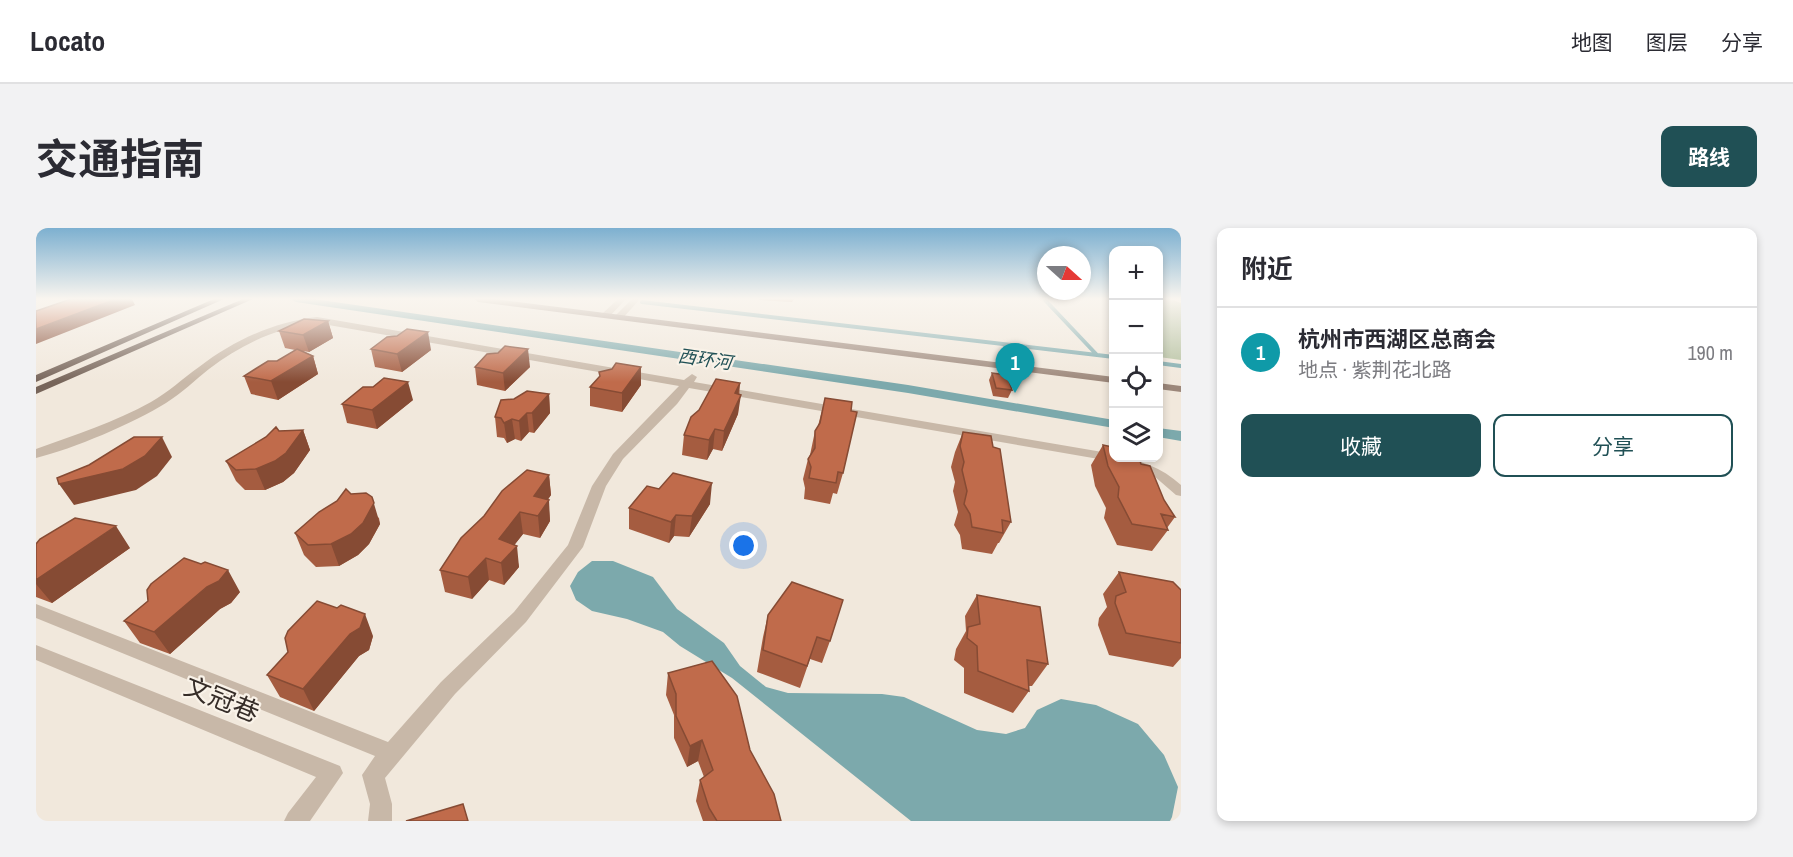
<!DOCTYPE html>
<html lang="zh">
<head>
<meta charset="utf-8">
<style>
	body { margin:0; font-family:"Archivo Narrow","Noto Sans SC",sans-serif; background:#f2f2f3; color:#2b2b33 }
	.controls { position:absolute; right:18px; top:18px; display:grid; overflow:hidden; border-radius:12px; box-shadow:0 3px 9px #0003 }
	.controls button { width:54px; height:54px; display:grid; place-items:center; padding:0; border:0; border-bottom:2px solid #e1e1e2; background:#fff; color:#2b2b33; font:30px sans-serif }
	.compass { position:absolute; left:1001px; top:18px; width:54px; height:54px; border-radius:50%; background:#fff; box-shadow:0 3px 9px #0003; rotate:111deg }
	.you { position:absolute; left:708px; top:318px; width:21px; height:21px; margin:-15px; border:4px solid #fff; border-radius:50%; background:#1a73e8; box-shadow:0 0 0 9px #1a73e833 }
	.badge { display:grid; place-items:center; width:39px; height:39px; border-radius:50%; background:#205055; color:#fff; font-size:20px; font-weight:700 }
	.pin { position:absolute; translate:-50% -50px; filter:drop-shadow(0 2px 3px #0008) }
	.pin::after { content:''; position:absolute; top:32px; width:21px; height:18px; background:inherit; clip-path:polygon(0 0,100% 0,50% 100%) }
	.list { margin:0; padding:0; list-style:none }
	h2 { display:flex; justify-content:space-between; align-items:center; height:78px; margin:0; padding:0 24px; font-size:26px }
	h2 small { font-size:20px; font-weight:400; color:#7c7c81 }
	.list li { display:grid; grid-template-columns:39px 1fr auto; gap:18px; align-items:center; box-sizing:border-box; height:90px; padding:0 24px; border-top:2px solid #e1e1e2 }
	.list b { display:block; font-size:22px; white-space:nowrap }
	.list p { margin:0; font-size:20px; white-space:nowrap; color:#7c7c81 }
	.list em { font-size:20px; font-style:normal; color:#7c7c81 }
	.actions { display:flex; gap:12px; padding:18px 24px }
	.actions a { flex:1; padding:14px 0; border:2px solid #205055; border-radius:12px; text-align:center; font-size:21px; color:#205055 }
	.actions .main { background:#205055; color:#fff }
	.icon { flex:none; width:33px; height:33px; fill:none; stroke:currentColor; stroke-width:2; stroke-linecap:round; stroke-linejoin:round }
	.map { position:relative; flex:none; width:1145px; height:593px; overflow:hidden; border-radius:12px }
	header { display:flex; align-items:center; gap:36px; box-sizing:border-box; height:84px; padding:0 30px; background:#fff; border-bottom:2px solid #e1e1e2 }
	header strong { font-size:28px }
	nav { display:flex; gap:33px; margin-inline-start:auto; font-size:21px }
	.intro { display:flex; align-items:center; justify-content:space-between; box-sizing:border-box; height:144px; padding:0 36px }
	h1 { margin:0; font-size:42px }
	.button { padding:15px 27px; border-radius:12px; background:#205055; color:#fff; font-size:21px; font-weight:700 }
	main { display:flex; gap:36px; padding:0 36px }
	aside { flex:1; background:#fff; border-radius:12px; box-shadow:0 3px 9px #0003 }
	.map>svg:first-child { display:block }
</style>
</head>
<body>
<header>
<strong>Locato</strong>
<nav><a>地图</a><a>图层</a><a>分享</a></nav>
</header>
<div class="intro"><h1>交通指南</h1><a class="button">路线</a></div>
<main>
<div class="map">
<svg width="1145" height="593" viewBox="0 0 1145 593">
	<rect width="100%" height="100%" fill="#f1e8dc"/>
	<path fill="#b2bf9d" d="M1122,71h13l10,4v57l-22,-3z"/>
	<path fill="#7ca9ac" d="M556,333h21l40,16 24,32 47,34 16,23 26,21 22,6 94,1 22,3 73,33 29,4 19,-6 12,-18 24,-11 35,6 42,19 26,31 14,32 -6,30 -2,4h-259l-179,-143 -52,-32 -17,-14 -36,-13 -35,-8 -16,-11 -6,-14 8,-14z"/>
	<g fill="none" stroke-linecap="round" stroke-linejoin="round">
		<path stroke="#7ca9ac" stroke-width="4" d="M1008,71l53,56
			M606,74l472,55
			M1122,135l23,3"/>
		<path fill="#7ca9ac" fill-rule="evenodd" d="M255,71h23l594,86 206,35v8l-206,-35 -612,-91z
			M1122,200l23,3v10l-23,-4z"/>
		<path fill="#c8b8a8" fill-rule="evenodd" d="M582,71h8l-17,18h-6v-4z
			M596,71h8l-18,20h-6v-4z
			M281,89l367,63 8,-6 5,3 -3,5 420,72v4c25,0 48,10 67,27v11l-5,-1 -22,-19 -38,-14 -427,-74 -12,16 -54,55 -17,27 -23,61 -57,75 -71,72 -70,84 7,26v17h-24l2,-17 -8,-29 13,-19 -339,-138v-14l352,138 53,-60 73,-70 54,-67 24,-59 21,-32 66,-68 -362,-63c-40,4 -76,22 -108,46 -14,11 -27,24 -43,34 -32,20 -93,46 -130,55v-9c39,-14 79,-27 115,-47 18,-10 32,-24 48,-35 35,-27 75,-45 118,-50z
			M0,417l304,121 3,7 -33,48h-26l4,-8 28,-36 -280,-117z"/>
		<path fill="#9c877a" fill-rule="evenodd" d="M438,71h21l619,78v6l-636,-81z
			M1122,155l23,3v6l-23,-3z"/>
		<path fill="#77655a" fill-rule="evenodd" d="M178,71h10l-188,83v-7z
			M207,71h10l-217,95v-7z"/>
	</g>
	<path fill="#a55c40" d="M723,71h35l-2,3 -33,-2z
		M292,93l5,17 -24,14 -6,-1 10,5 5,18 -40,26 -27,-6 -7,-18 33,-15 18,-11 -10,-2 -6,-17z
		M335,121l60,1 -29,22 -27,-5z
		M439,139h55l-25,24 -28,-6z
		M605,139v18l-19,27 -32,-6v-19l22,-18z
		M956,145l20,17 -4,8 -15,-2 -4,-16z
		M704,155l-2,31 -16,37 -9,-2 -6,11 -25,-5 2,-20z
		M513,166l1,19 -16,20 -5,-1 -8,9 -6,-2 -8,4 -3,-5 -7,-1 -2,-20z
		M789,170l18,75 -6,21 -4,-1 -3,11 -26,-5 1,-11 -2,-9 5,-20 2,-4 5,-24 3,-5z
		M377,172l-36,29 -30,-6 -5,-19z
		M267,202l7,20 -16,23 -11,9 -18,8h-20l-9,-9 -10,-20 53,-30z
		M927,204l30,15 18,75 -12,21h-1l-6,11 -30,-5 -2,-14 -6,-10 4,-13 -5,-21 2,-9 -4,-15 4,-15z
		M1067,217l38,19 34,53 -8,11 1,2 -16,21 -35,-6 -13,-27 2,-10 -11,-22 -4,-21z
		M513,247l2,20 -3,4 2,22 -10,17 -17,-4 -9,11 5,22 -15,18 -15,-5 -17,19 -27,-7 -5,-22 44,-54z
		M623,261l51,15 -21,33 -15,-1 -5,7 -40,-14v-21z
		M315,266l28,24 1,6 -11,20 -11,11 -19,11 -23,1 -12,-12 -9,-22z
		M0,316l94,4 -78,55 -16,-6z
		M1083,344l62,18v68l-8,9 -64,-12 -11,-30 1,-7 8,-11 -4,-13z
		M204,364l-9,11 -11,6 -50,45 -30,-11 -16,-22 24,-20z
		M941,367l71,69 -16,22h-3v5l-16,22 -49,-20v-25l-10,-8 2,-11 10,-18 -1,-15z
		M732,387l62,26 -8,22 -12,-4 -10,29 -43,-16 6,-35z
		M337,408l-4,14 -10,6 -45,55 -34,-14 -13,-22z
		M632,445l82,77 31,71h-78l-7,-20 4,-21 4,-3 -6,-16 -11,6 -13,-29v-23l-8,-20z"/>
	<path fill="#864b34" d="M80,71h16l3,6 -99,39v-15z
		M292,93l5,17 -24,14 -6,-17z
		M392,104l3,18 -29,22 -5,-18z
		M492,121l2,18 -25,24 -2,-18z
		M277,128l5,18 -40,26 -7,-19z
		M605,139v18l-19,27v-19z
		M372,154l5,18 -36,29 -5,-19z
		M704,155l-3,19 4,-7 -3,19 -16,37 2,-20 11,-38z
		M513,166l1,19 -16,20 -2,-20z
		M491,185l2,19 -8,9 -2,-20z
		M476,191l3,20 -8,4 -3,-20z
		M679,201l-2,20 -6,11 2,-20z
		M267,202l7,20 -16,23 -11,9 -18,8 -9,-21z
		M126,209l10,20 -15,19 -21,14 -62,15 -15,-21z
		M513,247l2,20 -15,22 -2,-21z
		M676,255l-2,21 -21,33 3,-21z
		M336,269l8,27 -11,20 -11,11 -19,11 -8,-22z
		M513,272l1,21 -10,17 -2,-22z
		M484,284l3,22 -21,27 -3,-22z
		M640,287l-2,21 -5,7 2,-21z
		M80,298l14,22 -78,55 -16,-19v-4z
		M481,318l2,21 -15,18 -3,-22z
		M450,330l3,22 -17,19 -4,-22z
		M192,342l12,22 -9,11 -11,6 -50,45 -16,-22 53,-45z
		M329,386l8,22 -4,14 -10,6 -45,55 -11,-22z
		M666,512l-4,21 -11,6 3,-21z"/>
	<path fill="#c06b4b" stroke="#864b34" stroke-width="1.5" d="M35,71h45l-80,30v-18z
		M268,91l24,2 -25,14 -24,-4z
		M371,101l21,3 -31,22 -26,-5 16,-12 10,-1z
		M469,118l23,3 -25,24 -28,-6 12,-13 11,-1z
		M261,121l16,7 -42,25 -27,-5 24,-15h9z
		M580,135l25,4 -19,26 -32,-6 10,-11 -1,-4 13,-3z
		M956,145l15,2 5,15 -16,-2z
		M348,150l24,4 -36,28 -30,-6 21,-17h10z
		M680,151l24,4 -5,10 6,2 -17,36 -9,-2 -6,11 -25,-5 7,-18 8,-7z
		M491,163l22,3 -17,19h-5l-8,8 -7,-2 -8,4 -3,-5 -6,-1 6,-17 13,-1z
		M789,170l27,4 -1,9 6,1 -14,61 -5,-1 -2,11 -27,-5 2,-11 -3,-8 7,-11v-17l5,-8z
		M240,199l3,4 24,-1 -17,23 -11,8 -19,8 -20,1 -10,-9 40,-24z
		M927,204l28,4 2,11 7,2 11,73 -9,-2 1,13 -31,-6 -2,-13 -6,-10 3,-13 -5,-21 2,-8 -4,-16z
		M98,209h28l-17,19 -22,13 -64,15 -2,-6 32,-13z
		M1067,217l10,2v11h26l2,6 9,2 14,34 11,17 -14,-3 7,16 -36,-6 -14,-27 1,-10 -11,-21z
		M491,242l22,5 -15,21 15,4 -11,16 -18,-4 -21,27 18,7 -16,17 -15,-5 -18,19 -28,-7 21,-32 23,-22 18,-25z
		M637,245l39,10 -20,33 -16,-1 -5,7 -42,-14 18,-22 12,3z
		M310,261l5,5 15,-1 6,4 2,6 -11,20 -12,11 -20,10 -23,1 -13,-12 24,-21 18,-11z
		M39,290l41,8 -80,54v-36l4,-5z
		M148,330l17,6 4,-2 23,8 -9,11 -12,6 -53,45 -30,-11 24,-20 -1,-11 4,-6z
		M1083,344l54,10 8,8v53l-55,-10 -11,-30 1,-7 10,-4z
		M756,354l51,18 -13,41 -13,-4 -10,29 -44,-16 5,-35z
		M941,367l63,12 8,57 -21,-4 2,31 -51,-20 -1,-25 -10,-8 1,-11 12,-3z
		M281,373l20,7 4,-3 24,9 -5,14 -10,6 -47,55 -36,-14 21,-23 -3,-14 3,-7z
		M676,433l25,35 13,54 24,44 7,27h-64l-8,-13 -9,-28 13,-10 -11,-30 -12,6 -14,-30v-22l-8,-21z
		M427,576l5,17h-62z"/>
	<linearGradient id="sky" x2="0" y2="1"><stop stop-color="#7db0d0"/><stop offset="0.46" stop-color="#f9f5ef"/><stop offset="1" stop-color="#f9f5ef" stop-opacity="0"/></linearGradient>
	<rect width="1145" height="154" fill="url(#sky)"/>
	<g text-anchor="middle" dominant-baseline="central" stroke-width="4.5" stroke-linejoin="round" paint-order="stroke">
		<g font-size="18" font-style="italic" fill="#205055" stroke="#f9f2e8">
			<text transform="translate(669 131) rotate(8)">西环河</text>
		</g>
		<g font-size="26" fill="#362d28" stroke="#f9f2e8">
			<text transform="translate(186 471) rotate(22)">文冠巷</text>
		</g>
	</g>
</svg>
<div class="controls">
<button>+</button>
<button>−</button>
<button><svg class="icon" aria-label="locate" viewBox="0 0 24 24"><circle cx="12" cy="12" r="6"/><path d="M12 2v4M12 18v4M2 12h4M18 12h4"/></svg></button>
<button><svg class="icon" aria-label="layers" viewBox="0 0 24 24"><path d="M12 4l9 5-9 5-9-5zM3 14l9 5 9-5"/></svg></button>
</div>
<svg class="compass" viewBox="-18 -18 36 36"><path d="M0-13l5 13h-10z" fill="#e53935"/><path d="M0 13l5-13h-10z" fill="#7c7c81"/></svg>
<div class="you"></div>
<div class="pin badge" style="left:979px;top:165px;background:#0f9aa8">1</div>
</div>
<aside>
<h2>附近<small></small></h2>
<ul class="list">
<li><span class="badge" style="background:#0f9aa8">1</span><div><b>杭州市西湖区总商会</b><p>地点 · 紫荆花北路</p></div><em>190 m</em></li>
</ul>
<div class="actions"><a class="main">收藏</a><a>分享</a></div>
</aside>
</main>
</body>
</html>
